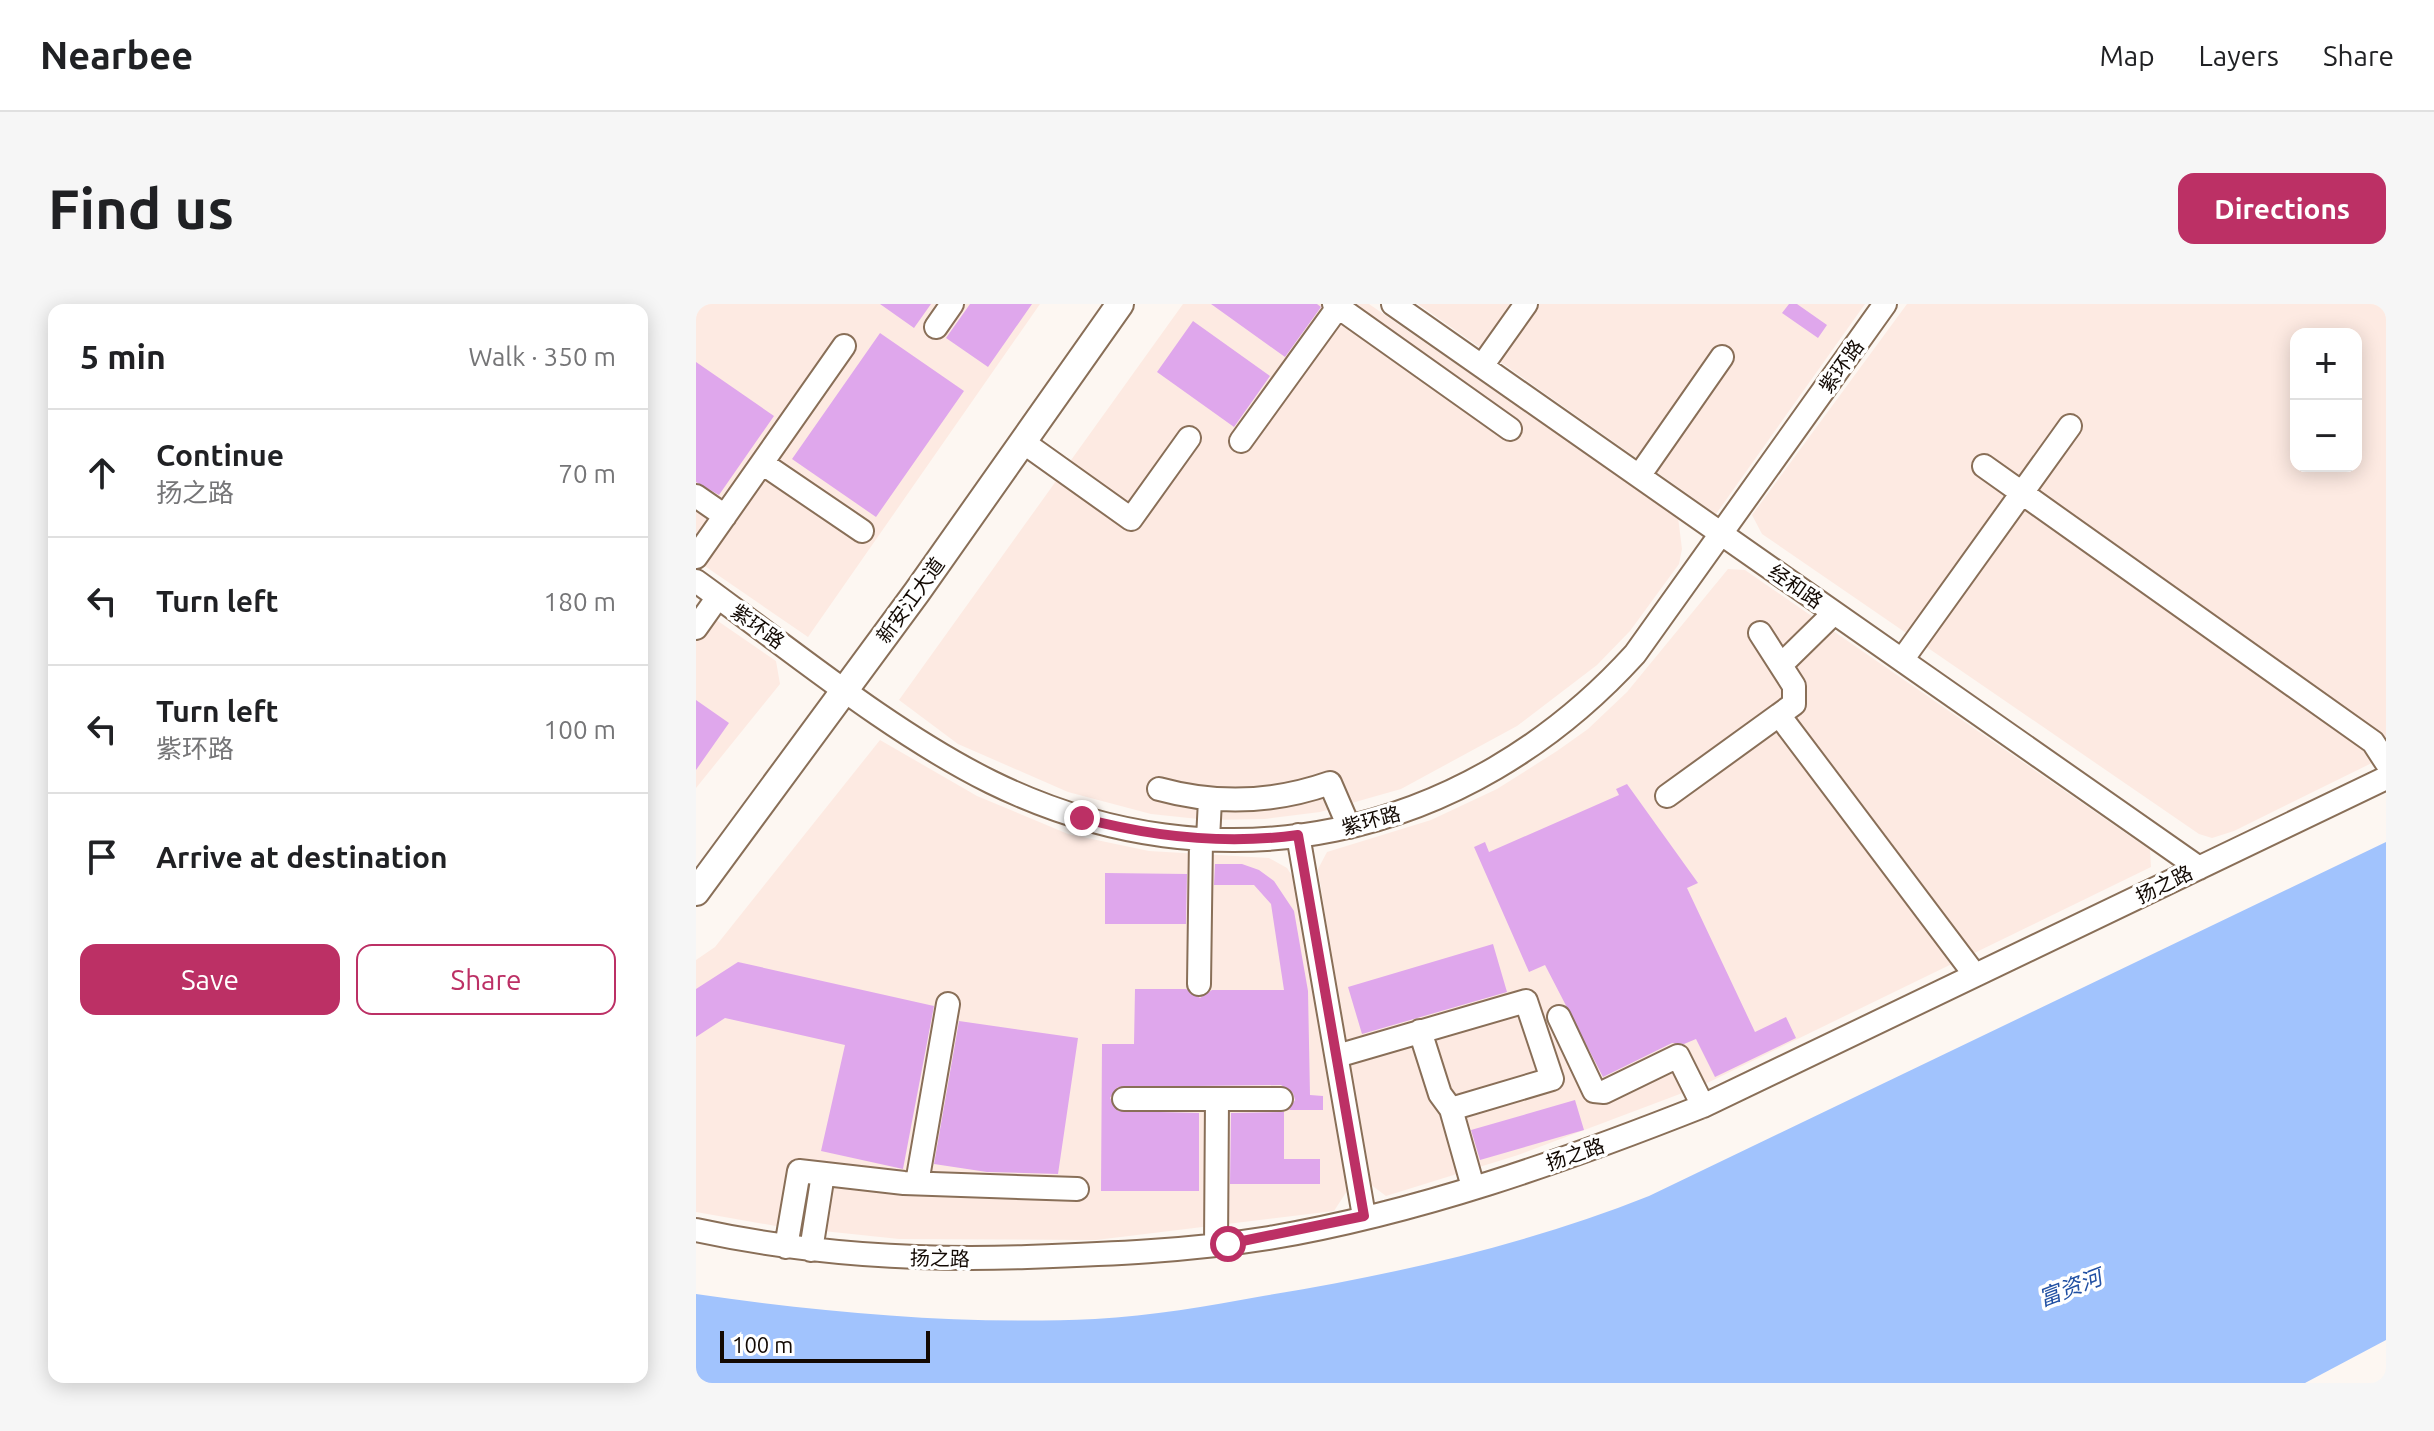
<!DOCTYPE html>
<html lang="en">
<head>
<meta charset="utf-8">
<style>
	body { margin:0; font-family:Ubuntu,"Noto Sans SC",sans-serif; background:#f6f6f6; color:#202124 }
	.controls { position:absolute; right:24px; top:24px; display:grid; overflow:hidden; border-radius:16px; box-shadow:0 4px 20px #0003 }
	.controls button { width:72px; height:72px; display:grid; place-items:center; padding:0; border:0; border-bottom:2px solid #e0e0e0; background:#fff; color:#202124; font:40px sans-serif }
	.scale { position:absolute; left:24px; bottom:20px; width:210px; box-sizing:border-box; padding-left:8px; border:4px solid #120903; border-top:0; font-size:22px; line-height:28px; white-space:nowrap; color:#120903; -webkit-text-stroke:6px #fff; paint-order:stroke }
	.stop { position:absolute; width:24px; height:24px; margin:-18px; border:6px solid #bc3065; border-radius:50%; background:#fff }
	.stop.end { background:#bc3065; border-color:#fff; box-shadow:0 2px 8px #0008 }
	.list { margin:0; padding:0; list-style:none }
	h2 { display:flex; justify-content:space-between; align-items:center; height:104px; margin:0; padding:0 32px; font-size:34px }
	h2 small { font-size:26px; font-weight:400; color:#757577 }
	.list li { display:grid; grid-template-columns:52px 1fr auto; gap:24px; align-items:center; box-sizing:border-box; height:128px; padding:0 32px; border-top:2px solid #e0e0e0 }
	.list b { display:block; font-size:30px; white-space:nowrap }
	.list p { margin:0; font-size:26px; white-space:nowrap; color:#757577 }
	.list em { font-size:26px; font-style:normal; color:#757577 }
	.actions { display:flex; gap:16px; padding:24px 32px }
	.actions a { flex:1; padding:18px 0; border:2px solid #bc3065; border-radius:16px; text-align:center; font-size:28px; color:#bc3065 }
	.actions .main { background:#bc3065; color:#fff }
	.icon { flex:none; width:44px; height:44px; fill:none; stroke:currentColor; stroke-width:2; stroke-linecap:round; stroke-linejoin:round }
	.map { position:relative; flex:none; width:1690px; height:1079px; overflow:hidden; border-radius:16px }
	header { display:flex; align-items:center; gap:48px; box-sizing:border-box; height:112px; padding:0 40px; background:#fff; border-bottom:2px solid #e0e0e0 }
	header strong { font-size:38px }
	nav { display:flex; gap:44px; margin-inline-start:auto; font-size:28px }
	.intro { display:flex; align-items:center; justify-content:space-between; box-sizing:border-box; height:192px; padding:0 48px }
	h1 { margin:0; font-size:56px }
	.button { padding:20px 36px; border-radius:16px; background:#bc3065; color:#fff; font-size:28px; font-weight:700 }
	main { display:flex; gap:48px; padding:0 48px }
	aside { flex:1; background:#fff; border-radius:16px; box-shadow:0 4px 20px #0003 }
	.map>svg:first-child { display:block }
</style>
</head>
<body>
<header>
<strong>Nearbee</strong>
<nav><a>Map</a><a>Layers</a><a>Share</a></nav>
</header>
<div class="intro"><h1>Find us</h1><a class="button">Directions</a></div>
<main>
<aside>
<h2>5 min<small>Walk · 350 m</small></h2>
<ul class="list">
<li><svg class="icon" aria-label="ahead" viewBox="0 0 24 24"><path d="M12 20V5M6 11l6-6 6 6"/></svg><div><b>Continue</b><p>扬之路</p></div><em>70 m</em></li>
<li><svg class="icon" aria-label="left" viewBox="0 0 24 24"><path d="M17 20v-9H6M10 6l-5 5 5 5"/></svg><div><b>Turn left</b></div><em>180 m</em></li>
<li><svg class="icon" aria-label="left" viewBox="0 0 24 24"><path d="M17 20v-9H6M10 6l-5 5 5 5"/></svg><div><b>Turn left</b><p>紫环路</p></div><em>100 m</em></li>
<li><svg class="icon" aria-label="arrive" viewBox="0 0 24 24"><path d="M6 21V4h12l-3 4 3 4H6"/></svg><div><b>Arrive at destination</b></div></li>
</ul>
<div class="actions"><a class="main">Save</a><a>Share</a></div>
</aside>
<div class="map">
<svg width="1690" height="1079" viewBox="0 0 1690 1079">
	<rect width="100%" height="100%" fill="#fdf7f2"/>
	<path fill="#fdeae2" fill-rule="evenodd" d="M0,0h344l-232,333 -112,-77z
		M487,0h186l309,213 4,32 -3,15 -49,67 -33,34 -80,61 -116,63 -81,23 -55,7 -57,1 -57,-6 -83,-22 -110,-48 -59,-44z
		M722,0h447l-149,210z
		M1211,0h479v452l-152,75 -22,7 -13,-4 -437,-300 -10,-19zM1600,30h60v132h-60z
		M1032,265l17,1 405,280 1,17 -450,219 -183,69 -132,41 -20,-15 -48,-312 9,-17 104,-32 66,-31 60,-38 31,-22 39,-37z
		M0,302l80,55 4,23 -84,104z
		M184,436l97,56 91,38 81,17 120,7 18,10 7,11 53,312 -13,20 -238,29 -197,-1 -123,-13 -80,-14v-252l19,-13z"/>
	<path fill="#a1c3fd" d="M1690,538v498l-81,43h-1609v-89c131,19 267,31 399,25 57,-3 112,-13 168,-23 133,-22 260,-50 386,-100z"/>
	<path fill="#dfa7ec" d="M184,0h51l-17,24z
		M274,0h62l-44,63 -42,-29z
		M515,0h106l4,3 -36,50z
		M1093,0h8l30,21 -9,13 -36,-25z
		M497,17l77,55 -36,51 -77,-55z
		M184,29l84,58 -88,126 -84,-58z
		M0,58l78,54 -55,79 -23,-13z
		M0,396l33,23 -33,47z
		M931,480l71,99 -11,5 68,144 31,-15 10,21 -81,39 -19,-38 -12,5 -12,-1 -69,34 -58,-112 -16,7 -55,-125 11,-5 4,10 130,-57 -3,-6z
		M519,560h27l17,6 15,11 20,30 14,80 2,104 13,1v14h-34l6,-10 -2,-7 -12,-8 -163,2 -8,11 8,13 81,2v78h-98l1,-147h32l1,-55h51l14,9 12,-8h72l-13,-86 -17,-19h-40z
		M409,569l82,1 -1,50h-81z
		M797,640l14,48 -145,42 -14,-47z
		M42,658l196,44 -31,163 -82,-18 24,-106 -120,-27 -29,19v-48z
		M263,717l119,17 -20,136 -71,-2 -53,-8z
		M879,796l9,30 -104,30 -9,-30z
		M588,808v47h36v25h-90l1,-71z"/>
	<g fill="none" stroke-linecap="round" stroke-linejoin="round">
		<g stroke="#896f58" stroke-width="26">
			<path id="minor" d="M638,0l176,125
				M697,0l806,564
				M240,23l16,-23
				M786,62l44,-62
				M545,137l97,-134
				M327,138l108,77 58,-81
				M66,159l100,68
				M1288,162l389,276 13,20
				M943,172l83,-119
				M0,192l29,20
				M0,253l148,-211
				M0,277c93,67 194,151 295,201 228,112 475,58 644,-128l250,-350
				M0,324l22,-31
				M1064,329l34,53v18l-15,11
				M1206,356l168,-234
				M1085,361l53,-52
				M463,485c58,16 114,14 171,-6l19,44
				M971,492l112,-81 196,260
				M602,531l66,381
				M512,535l2,-39
				M503,680l2,-145
				M863,713l35,74 10,1 74,-36 25,50
				M724,727l20,63 11,15 22,78
				M641,752l189,-55 26,78 -101,30
				M428,795h157
				M221,879l31,-179
				M0,926c110,24 219,31 331,27 82,-3 161,-6 242,-19 148,-25 295,-77 434,-132l683,-328
				M520,941l1,-146
				M90,943l13,-76 105,12 173,6
				M115,946l12,-76"/>
		</g>
		<g stroke="#896f58" stroke-width="30">
			<path id="major" d="M0,588l221,-300 203,-288"/>
		</g>
		<use href="#minor" stroke="#fff" stroke-width="22"/>
		<use href="#major" stroke="#fff" stroke-width="26"/>
	</g>
	<g fill="none" stroke-linecap="round" stroke-linejoin="round">
		<path stroke="#bc3065" stroke-width="10" d="M386,514c71,19 143,27 216,17l66,381 -136,28"/>
	</g>
	<g text-anchor="middle" dominant-baseline="central" stroke-width="7" stroke-linejoin="round" paint-order="stroke">
		<g font-size="20" fill="#120903" stroke="#fff">
			<text transform="translate(1145 62) rotate(-54)">紫环路</text>
			<text transform="translate(1100 282) rotate(35)">经和路</text>
			<text transform="translate(214 296) rotate(-54)">新安江大道</text>
			<text transform="translate(62 322) rotate(36)">紫环路</text>
			<text transform="translate(675 516) rotate(-15)">紫环路</text>
			<text transform="translate(1468 580) rotate(-26)">扬之路</text>
			<text transform="translate(879 850) rotate(-19)">扬之路</text>
			<text transform="translate(244 954) rotate(1)">扬之路</text>
		</g>
		<g font-size="22" font-style="italic" fill="#2150a3" stroke="#fff">
			<text transform="translate(1374 983) rotate(-21)">富资河</text>
		</g>
	</g>
</svg>
<div class="controls">
<button>+</button>
<button>−</button>
</div>
<div class="scale">100 m</div>
<div class="stop" style="left:532px;top:940px"></div>
<div class="stop end" style="left:386px;top:514px"></div>
</div>
</main>
</body>
</html>
